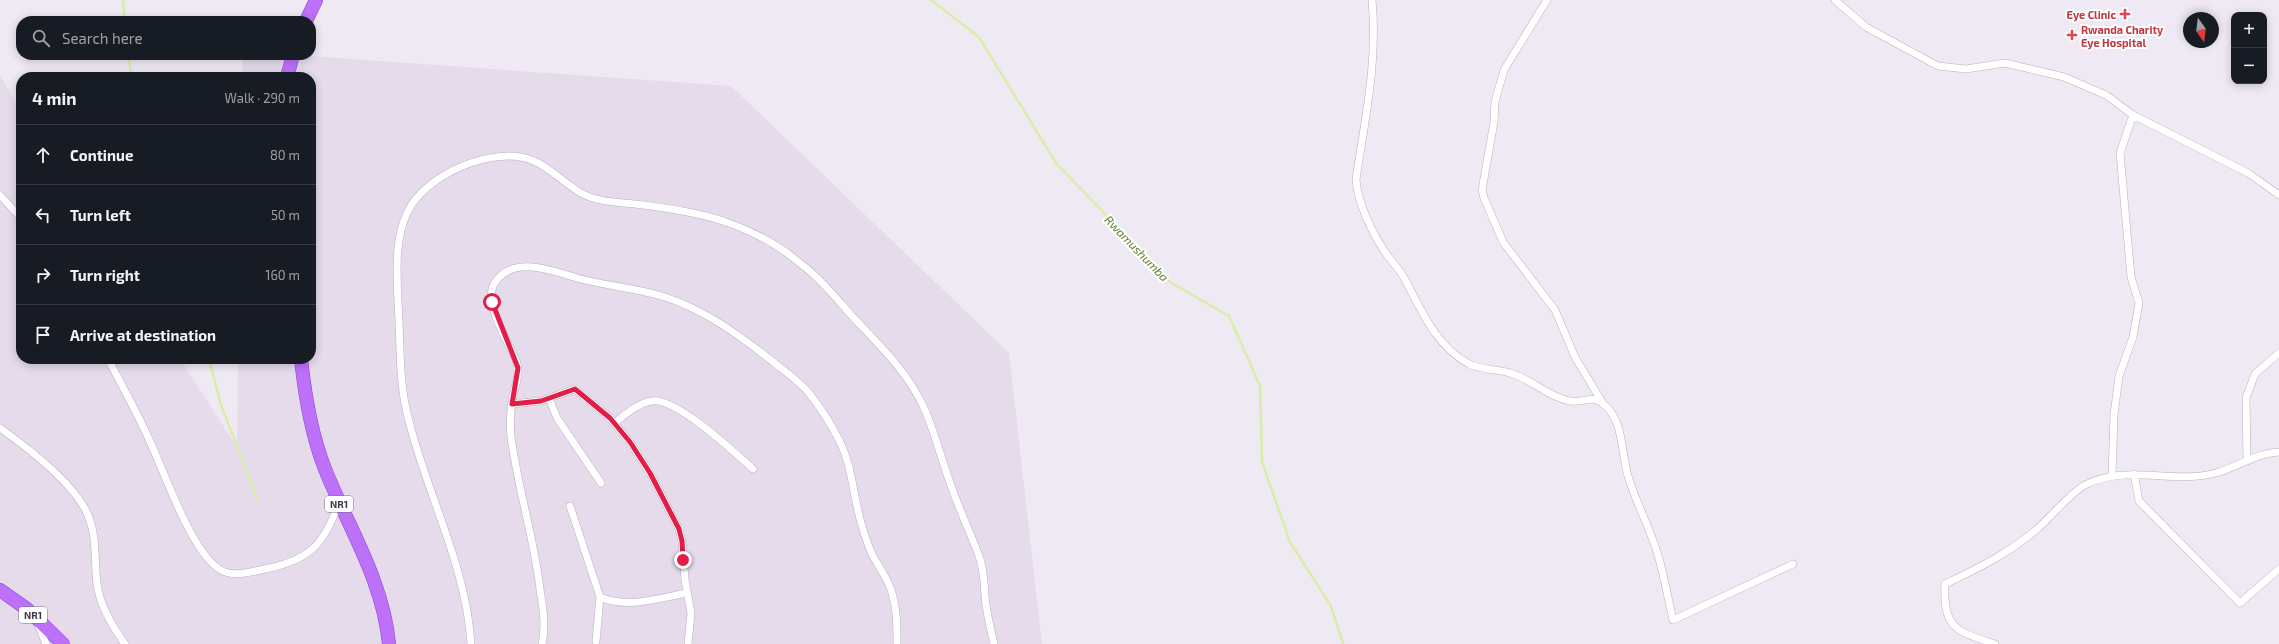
<!DOCTYPE html>
<html lang="en">
<head>
<meta charset="utf-8">
<style>
	body { margin:0; font-family:"Exo 2",sans-serif; background:#242831; color:#f1f3f6 }
	.controls { position:absolute; right:12px; top:12px; display:grid; overflow:hidden; border-radius:8px; box-shadow:0 2px 10px #0003 }
	.controls button { width:36px; height:36px; display:grid; place-items:center; padding:0; border:0; border-bottom:1px solid #363941; background:#171b24; color:#f1f3f6; font:20px sans-serif }
	.compass { position:absolute; left:2183px; top:12px; width:36px; height:36px; border-radius:50%; background:#171b24; box-shadow:0 2px 10px #0003; rotate:166deg }
	.stop { position:absolute; width:12px; height:12px; margin:-9px; border:3px solid #e11d48; border-radius:50%; background:#fff }
	.stop.end { background:#e11d48; border-color:#fff; box-shadow:0 1px 4px #0008 }
	.list { margin:0; padding:0; list-style:none }
	h2 { display:flex; justify-content:space-between; align-items:center; height:52px; margin:0; padding:0 16px; font-size:17px }
	h2 small { font-size:13px; font-weight:400; color:#9ea1a6 }
	.list li { display:grid; grid-template-columns:26px 1fr auto; gap:12px; align-items:center; box-sizing:border-box; height:60px; padding:0 16px; border-top:1px solid #363941 }
	.list b { display:block; font-size:15px; white-space:nowrap }
	.list em { font-size:13px; font-style:normal; color:#9ea1a6 }
	.icon { flex:none; width:22px; height:22px; fill:none; stroke:currentColor; stroke-width:2; stroke-linecap:round; stroke-linejoin:round }
	.map { position:relative; flex:none; width:2279px; height:644px; overflow:hidden }
	.search { position:absolute; background:#171b24; box-shadow:0 2px 10px #0003; left:16px; top:16px; width:300px; height:44px; display:flex; align-items:center; gap:10px; box-sizing:border-box; padding:0 14px; border-radius:16px; color:#9ea1a6; font-size:15px }
	.panel { position:absolute; background:#171b24; box-shadow:0 2px 10px #0003; left:16px; top:72px; width:300px; height:292px; border-radius:16px }
	.map>svg:first-child { display:block }
</style>
</head>
<body>
<div class="map">
<svg width="2279" height="644" viewBox="0 0 2279 644">
	<rect width="100%" height="100%" fill="#efe9f4"/>
	<path fill="#e5dbeb" d="M243,55h52l436,31 278,267 33,291h-1042v-569l21,37v247h159l57,88 1,-88h73v-282h-69z"/>
	<g fill="none" stroke-linecap="round" stroke-linejoin="round">
		<path stroke="#d8eea8" stroke-width="2.5" d="M123,0l2,21
			M931,0l48,37 77,126 114,119 59,34 31,70 2,76 28,80 41,64 12,38
			M129,55l2,22
			M209,359l12,46 37,96"/>
		<g stroke="#b9afc2" stroke-width="8">
			<path id="street" d="M1372,0c6,61 -7,119 -16,179 1,22 16,54 29,73 5,8 13,15 18,24 18,32 31,69 66,88 12,6 29,5 41,9 22,6 38,24 60,28 11,2 23,-6 32,2 22,15 19,50 26,73 8,27 22,52 30,79 6,21 10,43 15,65l120,-56
				M1547,0l-43,70 -9,32 -1,20 -12,68 2,8 19,44 52,68 20,47 27,45
				M1835,0l31,27 72,39 28,3 39,-6 59,14 42,18 27,20 115,58 31,22
				M0,195l21,23
				M108,359c15,28 31,57 44,87 13,28 43,116 73,126 14,5 32,-2 45,-4 44,-10 53,-26 69,-64
				M549,398l8,20 44,65
				M511,404l30,-3 34,-12 35,29 20,24 20,31 29,56 3,12 3,39 6,33 -3,31
				M614,423c11,-8 23,-19 37,-22 24,-5 83,51 102,68
				M0,428c28,20 69,51 85,81 13,24 9,50 12,75 3,22 15,42 28,60
				M2247,461l-1,-63 9,-24 24,-21
				M2134,474l5,27 101,102 39,-34
				M2112,476l2,-61 5,-39 14,-39 6,-34 -8,-26 -11,-124 13,-38
				M570,506l30,91c27,12 59,1 87,-4
				M38,624l8,20
				M596,641l4,-44
				M471,644c-5,-79 -43,-147 -62,-223 -11,-39 -8,-78 -11,-118 -1,-30 -4,-64 10,-92 18,-37 87,-67 126,-50 18,8 32,24 49,33 15,8 35,8 52,10 29,4 63,8 91,18 26,9 54,24 75,42 19,14 35,34 51,52 27,29 57,57 73,94 11,26 18,55 28,81 8,23 19,45 27,68 5,15 4,31 6,46 2,13 5,26 8,39
				M542,644c4,-18 1,-36 -2,-55 -6,-51 -22,-100 -29,-152 -1,-11 -1,-23 1,-35 1,-12 9,-27 5,-39 -7,-19 -34,-59 -23,-79 18,-30 58,-13 83,-6 29,8 60,10 88,19 40,13 74,38 107,64 12,10 27,20 37,32 11,14 22,31 30,47 14,27 14,58 23,86 3,10 6,20 10,28 6,12 15,23 19,36 6,17 6,36 6,54
				M1995,644c-39,-13 -52,-15 -50,-60 32,-15 64,-31 91,-54 14,-12 34,-37 49,-45 42,-22 88,0 131,-12 22,-6 40,-20 63,-21"/>
		</g>
		<g stroke="#9040d7" stroke-width="14">
			<path id="highway" d="M306,21l10,-21
				M287,77l6,-22
				M301,359c4,37 10,75 24,110 23,58 58,111 64,175
				M0,590l27,19 36,35"/>
		</g>
		<use href="#street" stroke="#fff" stroke-width="7"/>
		<use href="#highway" stroke="#bd70f8" stroke-width="13"/>
	</g>
	<g fill="none" stroke-linecap="round" stroke-linejoin="round">
		<path stroke="#e11d48" stroke-width="5" d="M492,302l26,66 -6,36 29,-3 34,-12 35,29 20,24 20,31 29,56 3,12 1,19"/>
	</g>
	<g fill="#e0444e" stroke="#fff" stroke-width="1.5">
		<path d="M2123 8h4v4h4v4h-4v4h-4v-4h-4v-4h4z"/>
		<path d="M2070 29h4v4h4v4h-4v4h-4v-4h-4v-4h4z"/>
	</g>
	<g text-anchor="middle" dominant-baseline="central" stroke-width="4" stroke-linejoin="round" paint-order="stroke">
		<g fill="#fff" stroke="#79747e" stroke-width="1">
			<rect x="325" y="496" width="28" height="16" rx="3"/>
			<rect x="19" y="607" width="28" height="16" rx="3"/>
		</g>
		<g font-size="10" font-weight="bold" fill="#3f3847">
			<text x="339" y="504">NR1</text>
			<text x="33" y="615">NR1</text>
		</g>
		<g font-size="11" font-weight="bold" fill="#be3a42" stroke="#fff" text-anchor="end">
			<text x="2116" y="14">Eye Clinic</text>
			<text x="2081" y="29" text-anchor="start">Rwanda Charity<tspan x="2081" dy="13">Eye Hospital</tspan></text>
		</g>
		<g font-size="12" font-style="italic" fill="#64802a" stroke="#fff">
			<text transform="translate(1137 248) rotate(46)">Rwamushumba</text>
		</g>
	</g>
</svg>
<div class="controls">
<button>+</button>
<button>−</button>
</div>
<svg class="compass" viewBox="-18 -18 36 36"><path d="M0-13l5 13h-10z" fill="#e53935"/><path d="M0 13l5-13h-10z" fill="#9ea1a6"/></svg>
<div class="stop" style="left:492px;top:302px"></div>
<div class="stop end" style="left:683px;top:560px"></div>
<div class="search"><svg class="icon" aria-label="search" viewBox="0 0 24 24"><circle cx="10" cy="10" r="6"/><path d="M15 15l6 6"/></svg>Search here</div>
<section class="panel">
<h2>4 min<small>Walk · 290 m</small></h2>
<ul class="list">
<li><svg class="icon" aria-label="ahead" viewBox="0 0 24 24"><path d="M12 20V5M6 11l6-6 6 6"/></svg><div><b>Continue</b></div><em>80 m</em></li>
<li><svg class="icon" aria-label="left" viewBox="0 0 24 24"><path d="M17 20v-9H6M10 6l-5 5 5 5"/></svg><div><b>Turn left</b></div><em>50 m</em></li>
<li><svg class="icon" aria-label="right" viewBox="0 0 24 24"><path d="M7 20v-9h11M14 6l5 5-5 5"/></svg><div><b>Turn right</b></div><em>160 m</em></li>
<li><svg class="icon" aria-label="arrive" viewBox="0 0 24 24"><path d="M6 21V4h12l-3 4 3 4H6"/></svg><div><b>Arrive at destination</b></div></li>
</ul>
</section>
</div>
</body>
</html>
